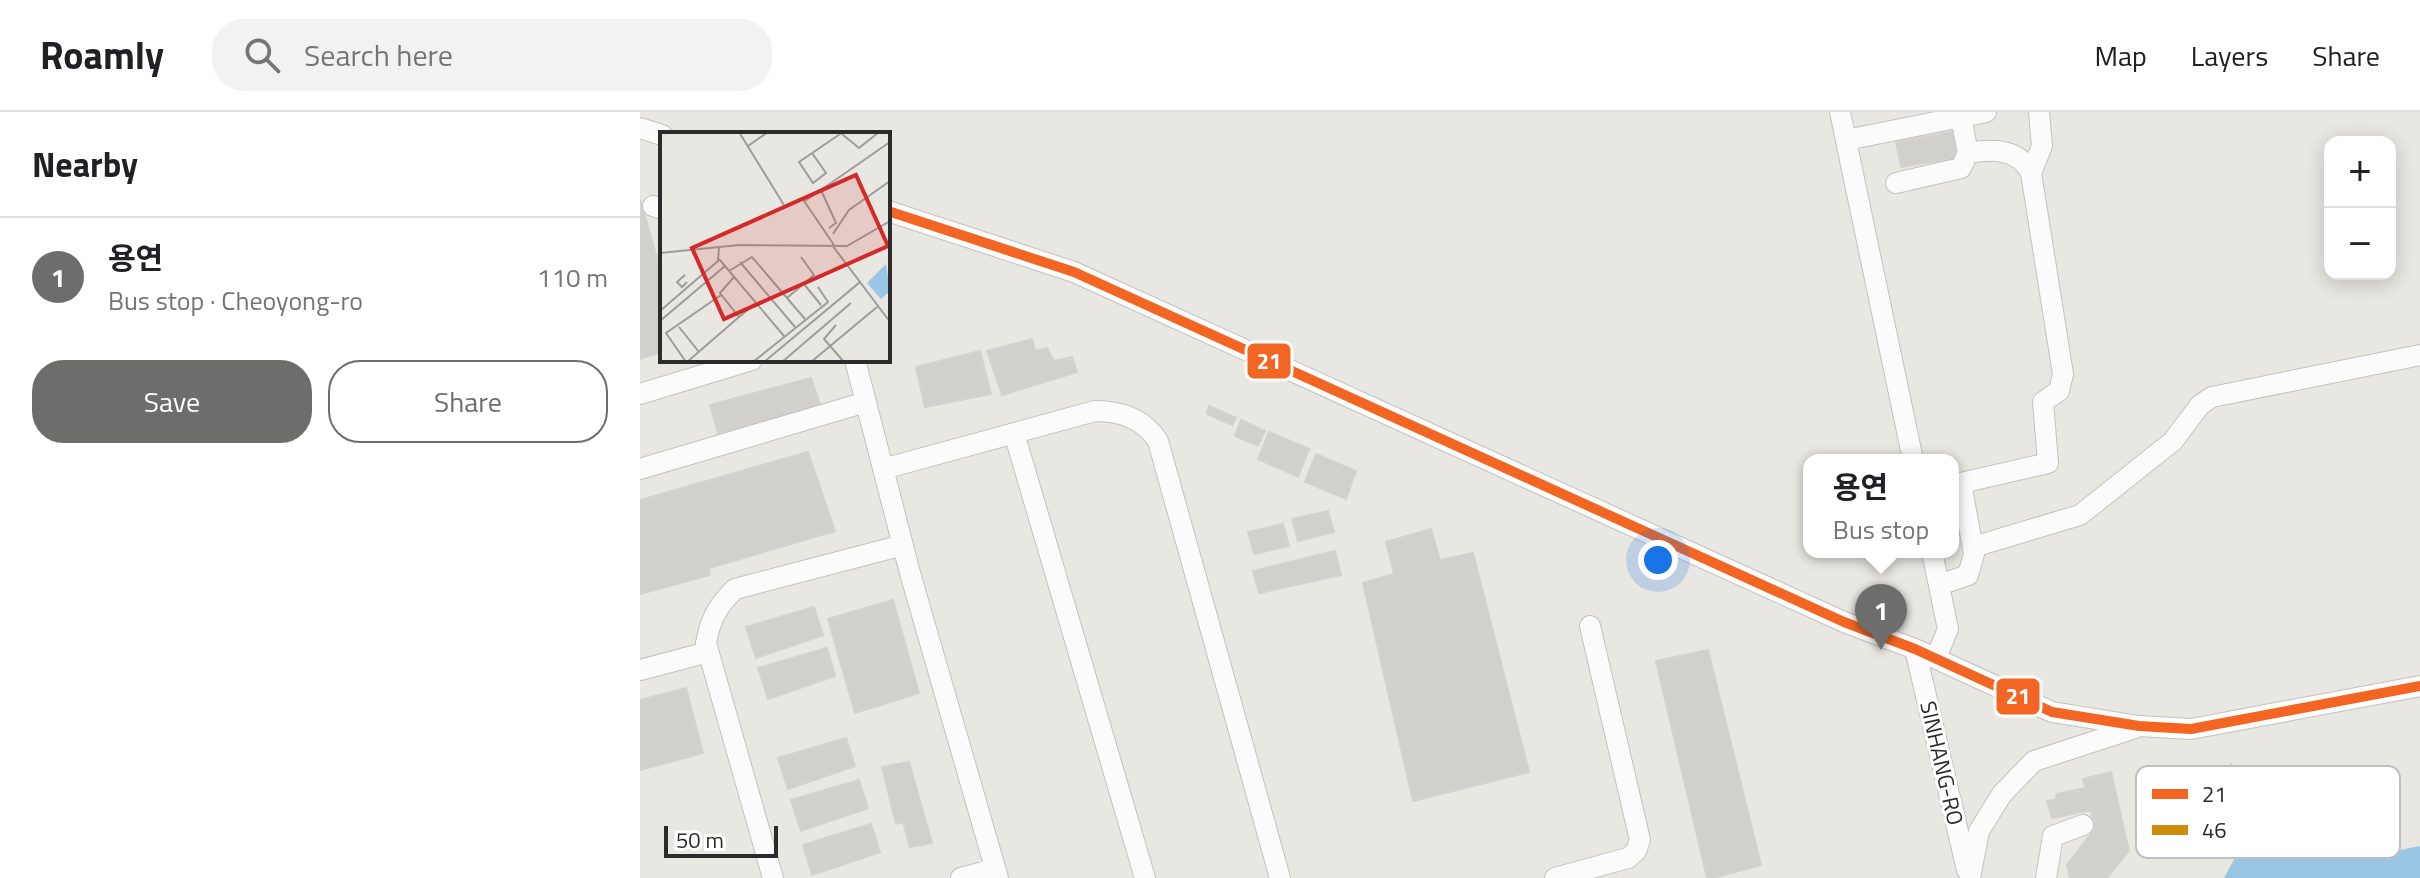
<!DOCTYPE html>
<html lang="en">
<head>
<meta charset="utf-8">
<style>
	body { margin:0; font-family:"Titillium Web","Noto Sans KR",sans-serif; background:#f2f2f2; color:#202124 }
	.controls { position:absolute; right:24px; top:24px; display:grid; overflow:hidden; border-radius:16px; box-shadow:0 4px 20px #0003 }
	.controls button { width:72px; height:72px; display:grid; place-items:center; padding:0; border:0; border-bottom:2px solid #e0e0e0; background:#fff; color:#202124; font:40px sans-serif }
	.scale { position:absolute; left:24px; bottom:20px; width:114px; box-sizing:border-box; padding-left:8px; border:4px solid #2b2b2b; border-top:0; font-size:22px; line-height:28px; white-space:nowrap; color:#2b2b2b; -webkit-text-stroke:6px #fff; paint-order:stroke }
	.you { position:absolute; left:1018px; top:448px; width:28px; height:28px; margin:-20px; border:6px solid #fff; border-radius:50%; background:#1a73e8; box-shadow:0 0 0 12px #1a73e833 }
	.badge { display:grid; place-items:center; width:52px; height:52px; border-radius:50%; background:#6d6d6b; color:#fff; font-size:26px; font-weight:700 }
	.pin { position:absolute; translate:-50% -66px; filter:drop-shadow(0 2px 4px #0008) }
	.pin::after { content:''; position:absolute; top:42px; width:28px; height:24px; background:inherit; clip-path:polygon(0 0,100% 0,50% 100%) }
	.popup { position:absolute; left:1163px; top:342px; width:156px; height:104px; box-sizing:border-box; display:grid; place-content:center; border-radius:16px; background:#fff; filter:drop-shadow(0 2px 6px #0005); font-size:26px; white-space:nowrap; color:#757577 }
	.popup b { font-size:30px; color:#202124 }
	.popup::after { content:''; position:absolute; left:50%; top:100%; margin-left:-16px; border:16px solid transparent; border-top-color:#fff }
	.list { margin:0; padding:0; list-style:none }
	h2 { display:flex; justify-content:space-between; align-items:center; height:104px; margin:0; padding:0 32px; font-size:34px }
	h2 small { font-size:26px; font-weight:400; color:#757577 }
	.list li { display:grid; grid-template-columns:52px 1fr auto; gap:24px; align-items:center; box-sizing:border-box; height:120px; padding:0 32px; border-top:2px solid #e0e0e0 }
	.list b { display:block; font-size:30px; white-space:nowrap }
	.list p { margin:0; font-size:26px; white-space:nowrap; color:#757577 }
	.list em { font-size:26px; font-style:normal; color:#757577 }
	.actions { display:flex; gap:16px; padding:24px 32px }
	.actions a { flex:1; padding:18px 0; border:2px solid #6d6d6b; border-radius:32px; text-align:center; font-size:28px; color:#6d6d6b }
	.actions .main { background:#6d6d6b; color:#fff }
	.icon { flex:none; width:44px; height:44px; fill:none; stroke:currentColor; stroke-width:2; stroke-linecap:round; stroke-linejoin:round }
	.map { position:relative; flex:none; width:1780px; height:766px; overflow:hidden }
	header { display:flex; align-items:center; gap:48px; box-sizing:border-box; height:112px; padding:0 40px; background:#fff; border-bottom:2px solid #e0e0e0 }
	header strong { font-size:38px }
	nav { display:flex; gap:44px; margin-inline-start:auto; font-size:28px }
	.search { width:560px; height:72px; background:#f2f2f2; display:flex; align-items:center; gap:20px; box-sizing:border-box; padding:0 28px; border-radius:32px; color:#757577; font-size:30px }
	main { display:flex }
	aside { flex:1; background:#fff }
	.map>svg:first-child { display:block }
</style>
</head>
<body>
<header>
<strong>Roamly</strong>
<div class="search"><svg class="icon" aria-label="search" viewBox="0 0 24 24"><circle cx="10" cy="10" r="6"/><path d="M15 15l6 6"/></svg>Search here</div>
<nav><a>Map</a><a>Layers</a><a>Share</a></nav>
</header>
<main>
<aside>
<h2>Nearby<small></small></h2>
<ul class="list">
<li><span class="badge">1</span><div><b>용연</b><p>Bus stop · Cheoyong-ro</p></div><em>110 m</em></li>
</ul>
<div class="actions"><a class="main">Save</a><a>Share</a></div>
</aside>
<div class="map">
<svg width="1780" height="766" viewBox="0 0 1780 766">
	<rect width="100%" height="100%" fill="#e8e7e2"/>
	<path fill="#9bc5e4" d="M1707,690l48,49 25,-5v32h-196l41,-75z"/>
	<path fill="#d1d0cd" stroke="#d3d2ce" stroke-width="2" d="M1317,19l4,26 -60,10 -5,-25z
		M0,87l22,76v77l-22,7z
		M392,227l3,12 12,-3 7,13 18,-4 5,15 -75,23 -15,-44z
		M340,239l11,43 -66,13 -9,-40z
		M171,266l10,29 -103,26 -8,-28z
		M569,294l27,12 -4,7 -25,-11z
		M601,308l24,11 -7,15 -23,-10z
		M629,320l40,17 -11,28 -40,-18z
		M168,340l27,79 -126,37 1,7 -70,19v-94z
		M676,342l40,17 -10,28 -41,-17z
		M688,399l6,21 -36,9 -6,-22z
		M643,412l6,22 -35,8 -6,-22z
		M791,417l9,31 33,-7 56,219 -116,29 -50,-218 31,-9 -8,-32z
		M695,439l6,24 -82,18 -6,-22z
		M253,488l26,93 -64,20 -27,-94z
		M174,495l9,28 -67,23 -10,-31z
		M187,536l8,28 -67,23 -10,-31z
		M1068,538l53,215 -48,13h-6l-51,-217z
		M46,576l17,65 -63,17v-70z
		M206,626l9,28 -67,23 -10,-31z
		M269,650l23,81 -22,4 -7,-25 -7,2 -14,-57z
		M1591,652l13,12 -35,43 -16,-11z
		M1471,660l18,79 -22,27h-37l-3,-13 28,-37 -12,-49z
		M219,668l9,28 -67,23 -10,-31z
		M1445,676l6,22 -39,8 -5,-17 10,-2 -1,-5z
		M231,712l9,28 -68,23 -9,-30z"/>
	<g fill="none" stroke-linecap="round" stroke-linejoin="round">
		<g stroke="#c2c2c1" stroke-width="22">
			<path id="minor" d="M1200,0l73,348
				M1321,5l7,36c23,-4 51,-5 63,20
				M0,16l22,7
				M1206,28l140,-28
				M1256,71l65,-15 7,-15
				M13,94l9,3
				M248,99l186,61 770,350 71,27 137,63 87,14 52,3 229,-43
				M215,248l55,213 88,305
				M0,282l112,-34
				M374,321l131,445
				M0,357l226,-67
				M243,357l212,-58c26,0 49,8 63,30l122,437
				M1321,371l87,-20 -5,-61 16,-11 4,-17 -32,-201 11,-27 -3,-34
				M1333,435l107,-32 93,-74 27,-36 12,-8 208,-42
				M1292,440l16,77 -12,29
				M1299,473l29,-10 6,-21 -13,-71 -8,2
				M1275,537l52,221
				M0,558l68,-18
				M133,766l-67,-235c4,-23 12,-38 29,-54l168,-44
				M321,766l34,-9
				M915,766l73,-20 8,-7 4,-11 -50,-214
				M1330,766l9,-47 23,-37 32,-33 101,-33
				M1406,766l7,-42 30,-11"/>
		</g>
		<use href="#minor" stroke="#fcfbfb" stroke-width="20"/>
		<g stroke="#fff" stroke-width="16">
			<path id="bus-1" d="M248,99l186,61 770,350 71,27 137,63 87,14 52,3 229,-43"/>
		</g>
		<use href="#bus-1" stroke="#f26522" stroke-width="10"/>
	</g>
	<g text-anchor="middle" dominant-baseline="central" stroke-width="6" stroke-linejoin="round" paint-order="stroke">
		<g font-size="22" fill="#2b2b2b" stroke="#fff">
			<text transform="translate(1302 651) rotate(77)">SINHANG-RO</text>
		</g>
	</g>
	<g transform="translate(20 20)">
		<rect width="230" height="230" fill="#e8e7e2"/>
		<path d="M226,132l4,27 -9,8 -14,-16z" fill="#9bc5e4"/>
		<path fill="none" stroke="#9c9c99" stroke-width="2" d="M79,0l45,73M182,2l17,14 20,-16M88,14l20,-14M152,21l14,20 -13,10 -14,-21 44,-30M161,58l15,33 -7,5M145,69l85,-59M119,77l23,-11 32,47M173,102l16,-24 41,-29M0,121l79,-8 108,1 43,-25M59,127l65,77M80,130l55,65M69,139l23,-14 53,62M25,143l-8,7 5,5 5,-5M74,145l-14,16 19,24 17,-14M200,150l30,40M144,152l17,21M127,166l27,-23 -13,-18M0,179l58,-50 1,-14M0,189l65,-55M176,193l-12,14 20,23M19,195l20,25M26,230l-20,-29 55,-38M27,230l52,-45M93,230l75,-60 -10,-15M104,230l96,-80 -28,-37M122,230l69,-59M151,230l66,-55"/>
		<path fill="#d62828" fill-opacity="0.15" stroke="#d62828" stroke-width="4" d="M196,43l32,71 -164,73 -32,-71z"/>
		<rect width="230" height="230" fill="none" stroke="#2b2b2b" stroke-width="4"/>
	</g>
	<rect x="1496" y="654" width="264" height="92" rx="12" fill="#fff" stroke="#bfbfbf" stroke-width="2"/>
	<rect x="1512" y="677" width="36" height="10" fill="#f26522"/>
	<rect x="1512" y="713" width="36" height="10" fill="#ce8d09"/>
	<g font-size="22" fill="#2b2b2b">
		<text x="1562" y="690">21</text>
		<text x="1562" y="726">46</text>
	</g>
	<g stroke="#fff" stroke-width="3">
		<rect x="606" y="230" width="46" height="38" rx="8" fill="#f26522"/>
		<rect x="1355" y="565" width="46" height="39" rx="8" fill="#f26522"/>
	</g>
	<g font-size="22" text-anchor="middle" font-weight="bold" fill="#fff">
		<text x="629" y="257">21</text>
		<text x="1378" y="592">21</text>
	</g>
</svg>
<div class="controls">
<button>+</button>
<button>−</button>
</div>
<div class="scale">50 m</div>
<div class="you"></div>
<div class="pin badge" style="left:1241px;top:538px">1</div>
<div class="popup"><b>용연</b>Bus stop</div>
</div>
</main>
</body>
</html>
